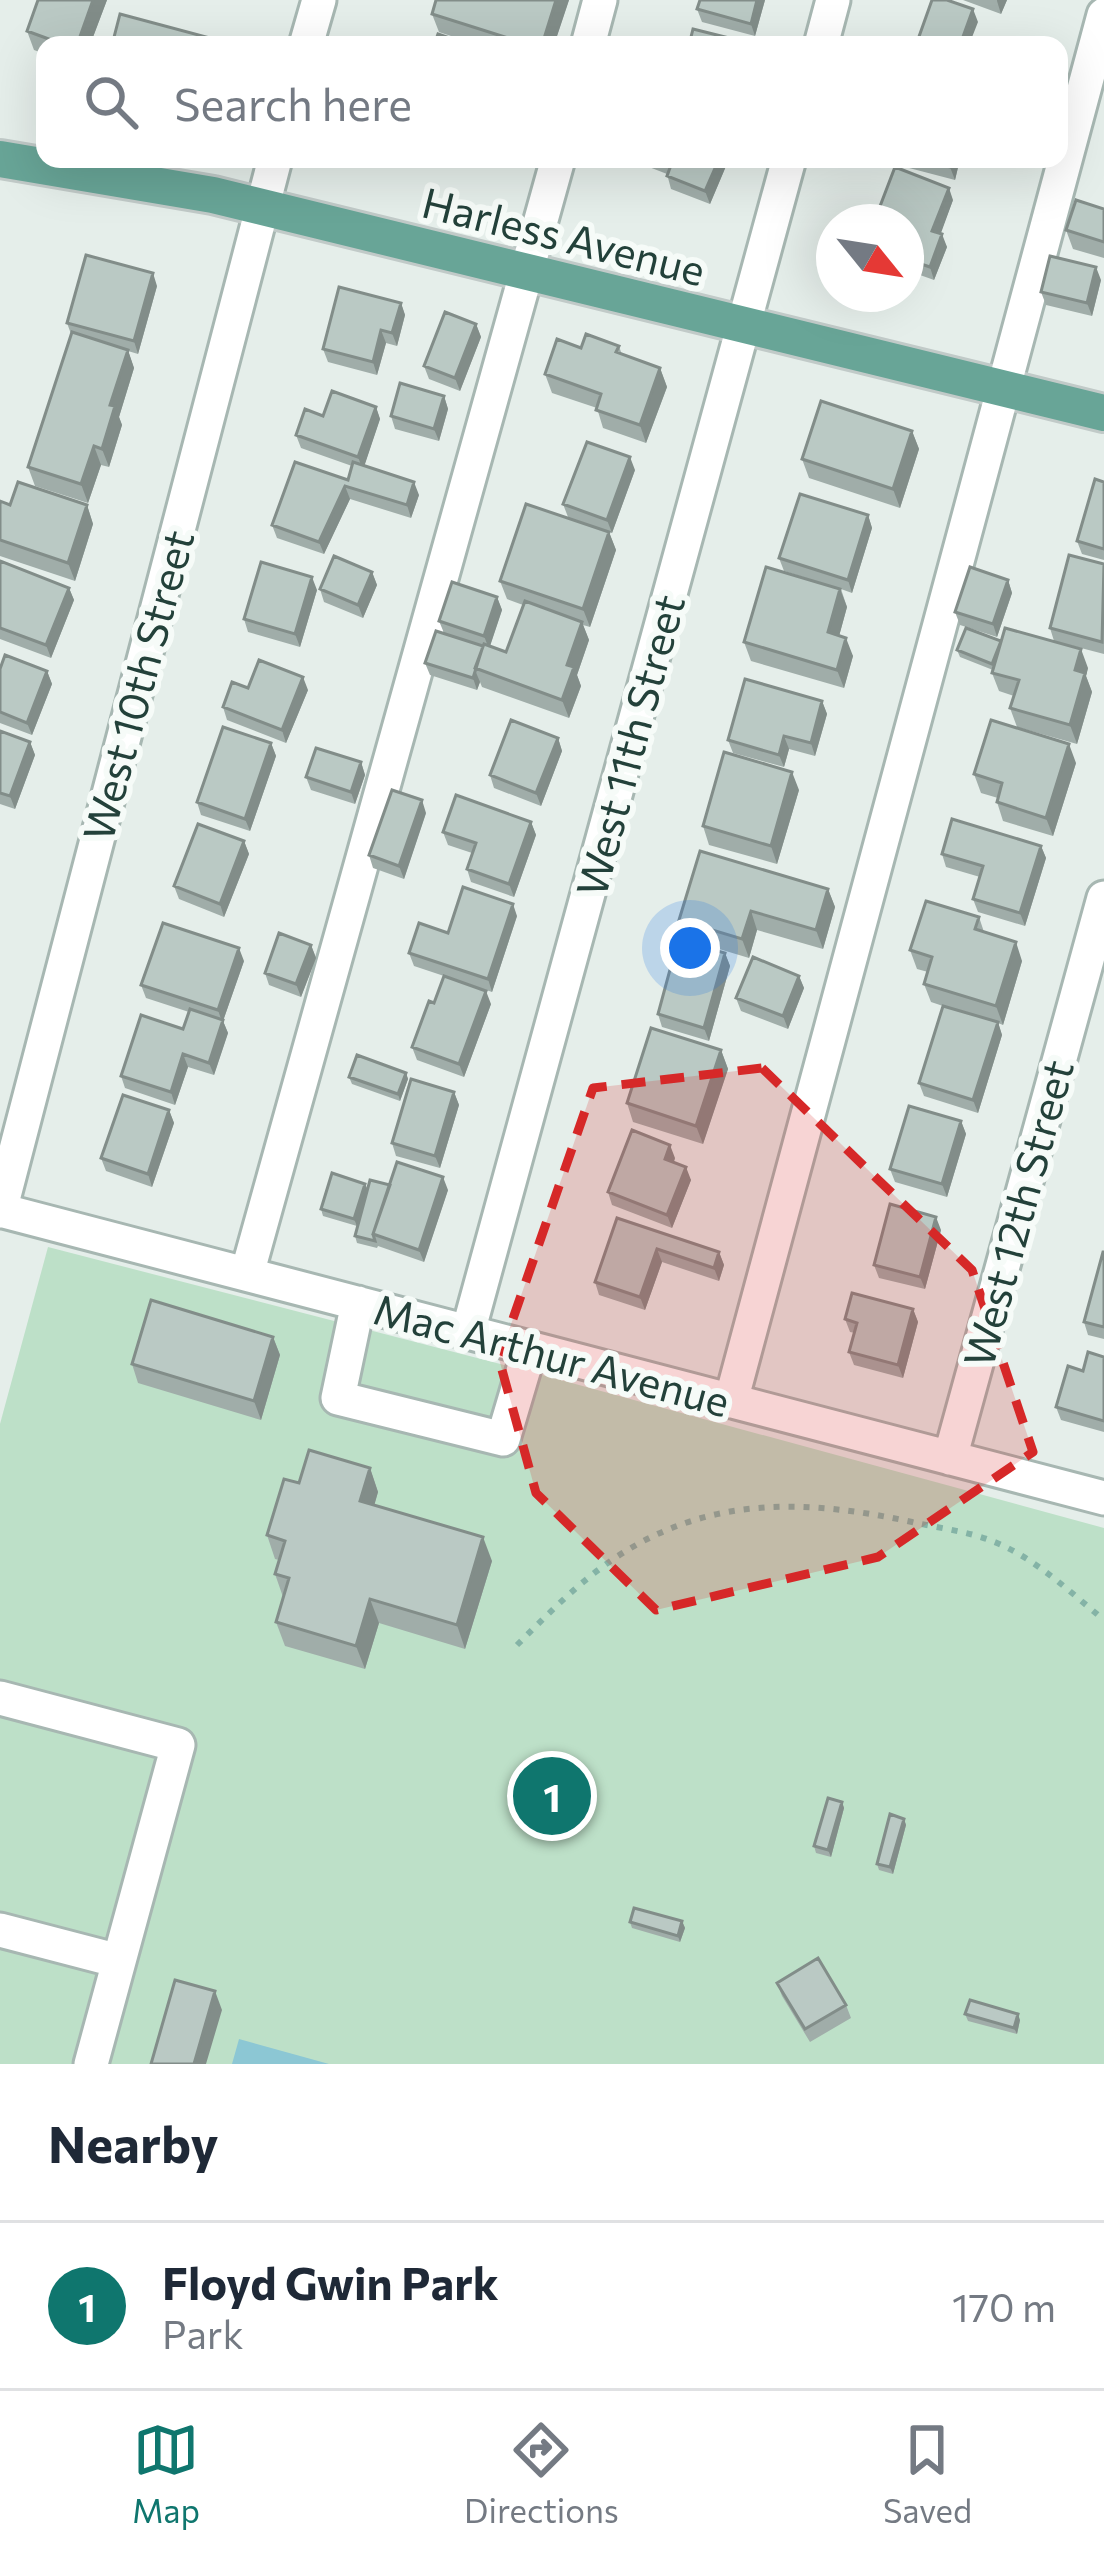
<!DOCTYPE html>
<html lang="en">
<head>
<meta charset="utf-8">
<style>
	body { margin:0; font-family:Commissioner,sans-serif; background:#f6f6f7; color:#1f2937 }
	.compass { position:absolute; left:816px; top:204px; width:108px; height:108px; border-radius:50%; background:#fff; box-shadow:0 12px 48px #0002; rotate:120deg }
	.you { position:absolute; left:690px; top:948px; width:42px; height:42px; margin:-30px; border:9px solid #fff; border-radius:50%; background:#1a73e8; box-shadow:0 0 0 18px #1a73e833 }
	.badge { display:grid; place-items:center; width:78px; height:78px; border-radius:50%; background:#0f766e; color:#fff; font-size:39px; font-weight:700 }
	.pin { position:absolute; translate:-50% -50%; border:6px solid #fff; box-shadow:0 3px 12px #0006 }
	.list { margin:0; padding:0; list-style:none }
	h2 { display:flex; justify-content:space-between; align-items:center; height:156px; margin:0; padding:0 48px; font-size:51px }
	h2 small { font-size:39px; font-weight:400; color:#747a83 }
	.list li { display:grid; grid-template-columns:78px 1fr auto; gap:36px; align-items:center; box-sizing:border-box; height:168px; padding:0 48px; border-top:3px solid #e0e1e3 }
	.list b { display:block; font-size:45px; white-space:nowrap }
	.list p { margin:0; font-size:39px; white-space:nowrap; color:#747a83 }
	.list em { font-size:39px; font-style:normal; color:#747a83 }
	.icon { flex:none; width:66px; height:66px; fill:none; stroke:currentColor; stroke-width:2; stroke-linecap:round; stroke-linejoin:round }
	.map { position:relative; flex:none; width:1104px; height:2064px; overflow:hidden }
	.search { position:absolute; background:#fff; box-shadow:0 12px 48px #0002; left:36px; right:36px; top:36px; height:132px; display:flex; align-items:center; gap:30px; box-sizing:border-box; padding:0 42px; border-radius:24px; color:#747a83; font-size:45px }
	.sheet { height:324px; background:#fff }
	nav { display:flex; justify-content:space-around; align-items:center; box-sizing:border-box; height:168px; border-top:3px solid #e0e1e3; background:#fff; font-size:33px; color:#747a83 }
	nav a { display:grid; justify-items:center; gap:6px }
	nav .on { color:#0f766e }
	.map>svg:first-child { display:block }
</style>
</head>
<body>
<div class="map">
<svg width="1104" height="2064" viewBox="0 0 1104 2064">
	<rect width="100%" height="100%" fill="#e5eeea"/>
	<path fill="#bde0c8" d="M48,1247l487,126 569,155v536h-1104v-640z"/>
	<path fill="#8cc7d4" d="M239,2039l90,25h-97z"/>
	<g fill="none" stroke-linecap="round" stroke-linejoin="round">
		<g stroke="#a7b7b2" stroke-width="39">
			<path id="minor" d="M306,45l13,-45
				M588,45l12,-45
				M821,45l12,-45
				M0,1210l1104,288
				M0,1211l275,-1052
				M247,1274l311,-1115
				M358,1303l-20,95 165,41 27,-91
				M468,1332l321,-1173
				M731,1401l373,-1386
				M950,1458l154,-560
				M0,1698l178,47 -87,319
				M0,1930l119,31"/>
		</g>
		<g stroke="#c1cac8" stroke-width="42">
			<path id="major" d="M0,159l213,36 891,218"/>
		</g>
		<path stroke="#84b3a6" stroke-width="6" stroke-dasharray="6 9" stroke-linecap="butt" d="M517,1645c30,-30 60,-61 95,-85 95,-65 194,-61 300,-38 26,6 55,9 80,19 42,16 78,51 112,79"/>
		<use href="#minor" stroke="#fff" stroke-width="33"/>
		<use href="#major" stroke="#68a597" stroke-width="36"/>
	</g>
	<path fill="#a0ada9" d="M38,0h69l-17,45h-45v9l-11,-4 -7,-19z
		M436,0h133l-15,45h-76l-39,-13 -7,-18z
		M765,0l-10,36 -53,-14 -5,-13z
		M963,0h44l-6,14z
		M646,159h83l-19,45 -39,-15 -4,-15 -18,-7z
		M888,159h72l-5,21 -65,-17z
		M953,200l-13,34 7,13 -13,33 -28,-10v-48z
		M1104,209v49l-31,-9 -7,-19z
		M1101,280l-9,36 -46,-11 -5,-13z
		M157,286l-19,68 -10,-3 6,17 -15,49 3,8 -13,42 -8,-2 -13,38 -53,-17 -7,-19 43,-133 -4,-11z
		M401,303l4,12 -8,31 -11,-3 -9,32 -49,-13 -5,-13z
		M476,324l5,13 -21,54 -31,-12 -5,-13z
		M619,346l3,9 38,13 7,19 -21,56 -43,-15 -6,-20 -45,-15 -7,-19 36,-26z
		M444,396l4,13 -9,32 -44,-12 -4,-13z
		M376,407l4,12 -16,47 55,29 -8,23 -61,-19 -26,55 -47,-16 -5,-13 76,-45 4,-14 -51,-18 -5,-13 27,-19z
		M912,431l7,18 -19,59 -91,-30 -7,-19z
		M635,470l-23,63 -3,-1 7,18 -26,77 -7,-2 6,15 -12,35 4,11 -12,32 -87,-31 -2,-5 -3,8 -47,-15 -5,-12 19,-30 -5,-12 58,-24 5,13 -12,36 16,6 17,-47 -16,-6 -7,-18 68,-64 -5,-13z
		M1104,482v78l-22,-6 -5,-13z
		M0,501l10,4h77l6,19 -18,57 -75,-25z
		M868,515l4,13 -20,65 -11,-4 6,18 -8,29 14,20 -9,32 -93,-27 -7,-19 81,-58 -41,-13 -5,-13z
		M0,561l69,27 5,12 -23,58 -51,-19z
		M1104,564v90l-50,-13 -4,-13z
		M372,572l5,13 -14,33 -39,-16 -4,-13z
		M1008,580l4,13 -15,44 -37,-12 -5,-13z
		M317,590l-17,57 -52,-15 -4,-13z
		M1001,641l87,27 -2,8 6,16 -15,52 -60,-17 -7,-19 4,-12 -15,-5 -7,-18 1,-3 -33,-13 -3,-7z
		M0,669l47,2 5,13 -20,51 -32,-12z
		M248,688l60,2 -22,53 -59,-23 -4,-13z
		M822,701l5,13 -12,42 -26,-7 -5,18 -51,-14 -5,-13z
		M0,731l30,11 5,13 -20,54 -15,-5z
		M558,738l4,13 -21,55 -47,-18 -4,-13z
		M271,743l5,13 -26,75 -49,-16 -4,-13z
		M361,762l4,13 -10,29 -44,-14 -5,-13z
		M1076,763l-23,73 -50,-15 -6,-19 1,-4 -17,-5 -7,-19z
		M799,790l-22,74 -68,-19 -6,-19z
		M426,813l-22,66 -31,-11 -4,-13z
		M531,822l5,13 -22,62 -43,-15 -4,-13 5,-16 -24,-8 -5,-13z
		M244,841l5,13 -25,63 -45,-18 -5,-13z
		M1041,846l5,12 -21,68 -47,-14 -5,-13 7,-22 -34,-10 -4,-13z
		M828,889l7,18 -12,42 -66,-19 -8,28 -63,-19 -7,-19z
		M517,916l-25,76 -78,-26 -5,-13 39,-20z
		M979,917l5,15 38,29 -19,64 -5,-2 4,12 -24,78 -54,-17 -5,-13 24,-77 -12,-4 -7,-18 4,-12 -11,-3 -7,-19z
		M311,945l5,13 -15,39 -32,-12 -4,-12z
		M725,953l5,13 -21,75 -47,-14 -4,-13z
		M244,961l-21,60 5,12 -14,42 -26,-8 -13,38 -50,-17 -4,-12 62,-47 6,-17 -43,-14 -5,-13z
		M799,976l5,12 -16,41 -47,-18 -5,-13z
		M434,1003l57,1 -27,73 -47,-17 -5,-13z
		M721,1050l7,19 -25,75 -70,-22 -6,-19z
		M406,1073l2,6 -8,22 -48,-17 -3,-7z
		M454,1092l5,13 -19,63 -44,-12 -4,-13z
		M169,1110l5,13 -22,64 -46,-16 -5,-13z
		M961,1121l5,13 -19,63 -52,-15 -5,-13z
		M675,1158l-1,4 17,18 -19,48 -60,-23 -4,-13z
		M390,1185l58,5 -24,72 -46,-16 -1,2 -20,-5 -2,-7 10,-38 -8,28 -34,-10 -2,-7 47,-19z
		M617,1218l102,34 5,13 -5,16 -57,-19 -17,48 -46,-15 -4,-13z
		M941,1230l-16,59 -46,-11 -5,-13z
		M1104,1252v87l-16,-4 -4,-13z
		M913,1309l5,13 -15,56 -49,-13 -5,-13 6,-19 -5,-1 -5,-13z
		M273,1337l7,18 -19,65 -123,-37 -6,-19z
		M1104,1357v75l-43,-12 -5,-13 27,-36z
		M370,1468l8,24 -4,13 118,56 -27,88 -86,-26 -14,46 -80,-23 -9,-24 7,-25 -8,-23 4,-14 -4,-1 -8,-24 32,-52z
		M842,1802l2,6 -13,49 -15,-4 -2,-7z
		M904,1819l2,6 -13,49 -14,-4 -2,-6z
		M682,1921l3,7 -5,14 -48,-14 -2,-6z
		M777,1983l69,22 5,13 -41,24 -28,-46z
		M965,2014l55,6 -3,14 -49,-13z"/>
	<path fill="#828d89" d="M93,0h14l-17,45h-13z
		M556,0h13l-15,45h-12z
		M757,0h8l-10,36 -4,-12z
		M997,0h10l-6,14 -4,-13z
		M973,9l5,13 -9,23h-9z
		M719,159h10l-19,45 -5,-13z
		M952,159h8l-5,21 -5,-13z
		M949,188l4,12 -16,44 -5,-13z
		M942,234l5,13 -13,33 -4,-13z
		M1096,267l5,13 -9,36 -5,-13z
		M153,273l4,13 -19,68 -4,-13z
		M401,303l4,12 -8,31 -5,-13z
		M476,324l5,13 -21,54 -5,-13z
		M381,330l5,13 -9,32 -4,-13z
		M128,350l6,18 -15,49 3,8 -13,42 -7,-18 8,-44z
		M660,368l7,19 -21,56 -6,-18z
		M444,396l4,13 -9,32 -5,-12z
		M376,407l4,12 -17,51 -5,-13z
		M912,431l7,18 -19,59 -7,-19z
		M94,446l7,19 -13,38 -7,-19z
		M630,457l5,13 -23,63 -5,-13z
		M414,482l5,13 -8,23 -4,-13z
		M345,486l5,13 -26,55 -5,-12z
		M87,505l6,19 -18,57 -7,-18z
		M868,515l4,13 -20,65 -4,-13z
		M609,532l7,18 -26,77 -7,-18z
		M372,572l5,13 -14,33 -5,-13z
		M312,577l5,13 -17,57 -5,-13z
		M1008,580l4,13 -15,44 -4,-13z
		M69,588l5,12 -23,58 -5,-13z
		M840,589l7,18 -12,44 -7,-19z
		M497,597l5,13 -13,39 -5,-13z
		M582,622l7,18 -12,35 4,11 -12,32 -7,-18 5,-35z
		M846,638l7,18 -9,32 -7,-18z
		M1081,649l7,19 -2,8 6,16 -15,52 -7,-19 5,-55z
		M475,670l5,12 -3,8 -4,-12z
		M47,671l5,13 -20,51 -5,-12z
		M303,677l5,13 -22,53 -4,-13z
		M822,701l5,13 -12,42 -4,-13z
		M784,736l5,13 -5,18 -5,-12z
		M558,738l4,13 -21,55 -5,-13z
		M30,742l5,13 -20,54 -5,-13z
		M271,743l5,13 -26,75 -5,-12z
		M1069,744l7,19 -23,73 -7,-18z
		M361,762l4,13 -10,29 -4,-12z
		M792,772l7,18 -22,74 -6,-18z
		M422,800l4,13 -22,66 -5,-13z
		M531,822l5,13 -22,62 -5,-13z
		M244,841l5,13 -25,63 -4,-13z
		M1041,846l5,12 -21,68 -5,-13z
		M828,889l7,18 -12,42 -7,-19z
		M513,904l4,12 -25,76 -4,-13z
		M751,911l6,19 -8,28 -7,-19z
		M1016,942l6,19 -19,64 -7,-19z
		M311,945l5,13 -15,39 -5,-13z
		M239,948l5,13 -21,60 5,12 -14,42 -5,-12 13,-41 -4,-12z
		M725,953l5,13 -21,75 -5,-13z
		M799,976l5,12 -16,41 -5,-13z
		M486,991l5,13 -27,73 -5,-13z
		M998,1022l4,13 -24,78 -5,-13z
		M721,1050l7,19 -25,75 -7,-18z
		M183,1054l5,13 -13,38 -4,-13z
		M406,1073l2,6 -8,22 -2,-7z
		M454,1092l5,13 -19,63 -5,-12z
		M169,1110l5,13 -22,64 -4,-13z
		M961,1121l5,13 -19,63 -5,-13z
		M670,1145l5,13 -5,14 -5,-13z
		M686,1167l5,13 -19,48 -5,-13z
		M443,1177l5,13 -24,72 -5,-12z
		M365,1184l3,6 -11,36 -3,-7z
		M936,1217l5,13 -16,59 -5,-12z
		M657,1249l5,13 -17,48 -5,-13z
		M719,1252l5,13 -5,16 -5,-13z
		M913,1309l5,13 -15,56 -5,-13z
		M273,1337l7,18 -19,65 -7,-19z
		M370,1468l8,24 -9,32 -9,-23z
		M483,1537l9,24 -27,88 -8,-24z
		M370,1599l9,24 -14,46 -9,-23z
		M842,1802l2,6 -13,49 -3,-7z
		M904,1819l2,6 -13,49 -3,-7z
		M682,1921l3,7 -5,14 -2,-6z
		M215,1991l7,19 -16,54h-12z
		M1018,2014l2,6 -3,14 -3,-6z"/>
	<path fill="#bac9c4" stroke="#828d89" stroke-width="3" d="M38,0h55l-16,45h-12l-38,-14z
		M436,0h120l-14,45h-12l-98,-31z
		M700,0h57l-6,24 -54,-15z
		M932,0h15l26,9 -13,36h-44z
		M120,14l90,24 -2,7h-96z
		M693,29l60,15v1h-64z
		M438,34l32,11h-36z
		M656,159h63l-14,32 -38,-15 4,-11z
		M919,159h33l-2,8z
		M895,167l54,21 -17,43 10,3 -12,33 -24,-8v-37h-32z
		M1076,200l28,9v33l-38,-12z
		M86,255l67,18 -19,68 -67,-18z
		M1050,256l46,11 -9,36 -46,-11z
		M339,287l62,16 -9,30 -11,-3 -8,32 -50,-13z
		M445,312l31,12 -21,54 -31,-12z
		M72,332l56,18 -18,55 5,1 -13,43 -8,-3 -13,38 -53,-17z
		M586,334l33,12 -3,6 44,16 -20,57 -44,-15 5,-16 -56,-20 12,-35 24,9z
		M400,383l44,13 -10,33 -43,-13z
		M332,391l44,16 -18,50 -62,-22 9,-26 18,7z
		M821,401l91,30 -19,58 -91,-30z
		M587,442l43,15 -23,63 -44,-16z
		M295,462l53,18 5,-18 61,20 -7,23 -62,-19 -26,56 -47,-17z
		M1095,479l9,3v67l-27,-8z
		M18,482l69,23 -19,58 -68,-23v-39l10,4z
		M800,494l68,21 -20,65 -69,-22z
		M526,504l83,28 -26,77 -83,-28z
		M1069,555l35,9 -2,78 -52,-14z
		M334,556l38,16 -14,33 -38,-16z
		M0,561l69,27 -23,57 -46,-17z
		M261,562l51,15 -17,57 -51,-15z
		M766,567l74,22 -12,43 18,6 -9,32 -93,-28z
		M970,567l38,13 -15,44 -38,-12z
		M452,582l45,15 -13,39 -45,-15z
		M525,601l57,21 -15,43 7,2 -12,33 -87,-32 9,-24 22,8z
		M966,628l35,13 -9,23 -35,-14z
		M1005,628l76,21 -6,21 10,3 -15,52 -60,-17 9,-28 -27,-7z
		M436,631l47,15 -10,32 -48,-15z
		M5,655l42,16 -20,52 -27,-11v-43z
		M259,660l44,17 -21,53 -59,-23 9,-25 16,6z
		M745,679l77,22 -11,42 -27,-7 -5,19 -51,-15z
		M511,720l47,18 -22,55 -46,-18z
		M991,720l78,24 -23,74 -49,-16 5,-19 -28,-9z
		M223,727l48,16 -26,76 -48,-17z
		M0,731l30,11 -20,54 -10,-3z
		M316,748l45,14 -10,30 -45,-15z
		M724,752l68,20 -21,74 -68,-20z
		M392,790l30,10 -23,66 -30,-11z
		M456,795l75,27 -22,62 -42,-15 9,-26 -33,-11z
		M952,819l89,27 -21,67 -47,-14 10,-33 -41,-12z
		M198,824l46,17 -24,63 -46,-18z
		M700,851l128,38 -12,41 -65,-19 -9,28 -63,-19z
		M463,887l50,17 -25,75 -79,-26 10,-30 29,10z
		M926,901l53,16 -4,12 41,13 -20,64 -72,-22 8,-27 -22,-7z
		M163,923l76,25 -21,62 -77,-25z
		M279,933l32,12 -15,39 -31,-11z
		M678,940l47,13 -21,75 -46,-14z
		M753,957l46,19 -16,40 -47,-18z
		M444,976l42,15 -27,73 -47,-17 17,-46 5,2z
		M943,1006l55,16 -25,78 -54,-17z
		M190,1009l33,11 -14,43 -26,-9 -12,38 -50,-16 20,-61 42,14z
		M651,1028l70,22 -25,76 -69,-23z
		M357,1055l49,18 -8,21 -49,-17z
		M411,1079l43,13 -19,64 -43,-13z
		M123,1095l46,15 -21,64 -47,-16z
		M909,1106l52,15 -19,63 -52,-15z
		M632,1130l38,15 -5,14 21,8 -19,48 -59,-23z
		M397,1162l46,15 -24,73 -46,-16z
		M332,1173l33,11 -11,35 -33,-10z
		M370,1180l20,5 -17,49 2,7 -20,-5z
		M890,1204l46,13 -16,60 -46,-12z
		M617,1218l102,34 -5,16 -57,-19 -17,48 -45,-15z
		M1103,1252h1v75l-20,-5z
		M852,1293l61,16 -15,56 -49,-13 8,-29 -12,-4z
		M151,1300l122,37 -19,64 -122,-37z
		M1088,1352l16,5v64l-48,-14 12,-41 15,5z
		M309,1450l61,18 -10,33 123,36 -26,88 -87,-26 -14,47 -80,-24 13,-44 -14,-4 10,-33 -18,-6 17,-56 15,4z
		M828,1798l14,4 -14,48 -14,-4z
		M890,1814l14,5 -14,48 -13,-3z
		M634,1908l48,13 -4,15 -48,-14z
		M818,1958l28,47 -41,24 -28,-46z
		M175,1980l40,11 -21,73h-43z
		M970,2000l48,14 -4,14 -49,-14z"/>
	<path fill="#d62828" fill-opacity="0.2" stroke="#d62828" stroke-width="9" stroke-dasharray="24 15" stroke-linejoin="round" d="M762,1068l210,202 61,182 -155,105 -222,53 -120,-117 -37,-134 94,-271z"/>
	<g text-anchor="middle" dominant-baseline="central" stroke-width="12" stroke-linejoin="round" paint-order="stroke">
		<g font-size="42" fill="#23413a" stroke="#f6fbf8">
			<text transform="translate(564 235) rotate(14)">Harless Avenue</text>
			<text transform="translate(137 685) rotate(-75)">West 10th Street</text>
			<text transform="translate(629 745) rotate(-75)">West 11th Street</text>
			<text transform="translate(1017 1213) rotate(-75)">West 12th Street</text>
			<text transform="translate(552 1354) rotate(15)">Mac Arthur Avenue</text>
		</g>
	</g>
</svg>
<svg class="compass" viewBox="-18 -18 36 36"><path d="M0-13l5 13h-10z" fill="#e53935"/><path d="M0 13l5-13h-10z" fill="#747a83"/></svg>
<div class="you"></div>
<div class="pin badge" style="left:552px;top:1796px">1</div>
<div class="search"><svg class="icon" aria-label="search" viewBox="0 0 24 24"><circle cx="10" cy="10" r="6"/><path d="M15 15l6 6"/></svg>Search here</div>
</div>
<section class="sheet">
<h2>Nearby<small></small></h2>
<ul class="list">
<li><span class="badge">1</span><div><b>Floyd Gwin Park</b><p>Park</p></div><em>170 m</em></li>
</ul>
</section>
<nav>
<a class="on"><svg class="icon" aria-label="map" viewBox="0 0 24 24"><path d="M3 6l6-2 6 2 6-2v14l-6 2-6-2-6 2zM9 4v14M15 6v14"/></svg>Map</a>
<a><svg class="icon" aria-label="directions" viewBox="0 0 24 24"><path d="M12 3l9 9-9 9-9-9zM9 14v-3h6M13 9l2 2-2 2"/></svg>Directions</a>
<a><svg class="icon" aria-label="saved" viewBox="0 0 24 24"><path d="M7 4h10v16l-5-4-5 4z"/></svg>Saved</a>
</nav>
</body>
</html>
